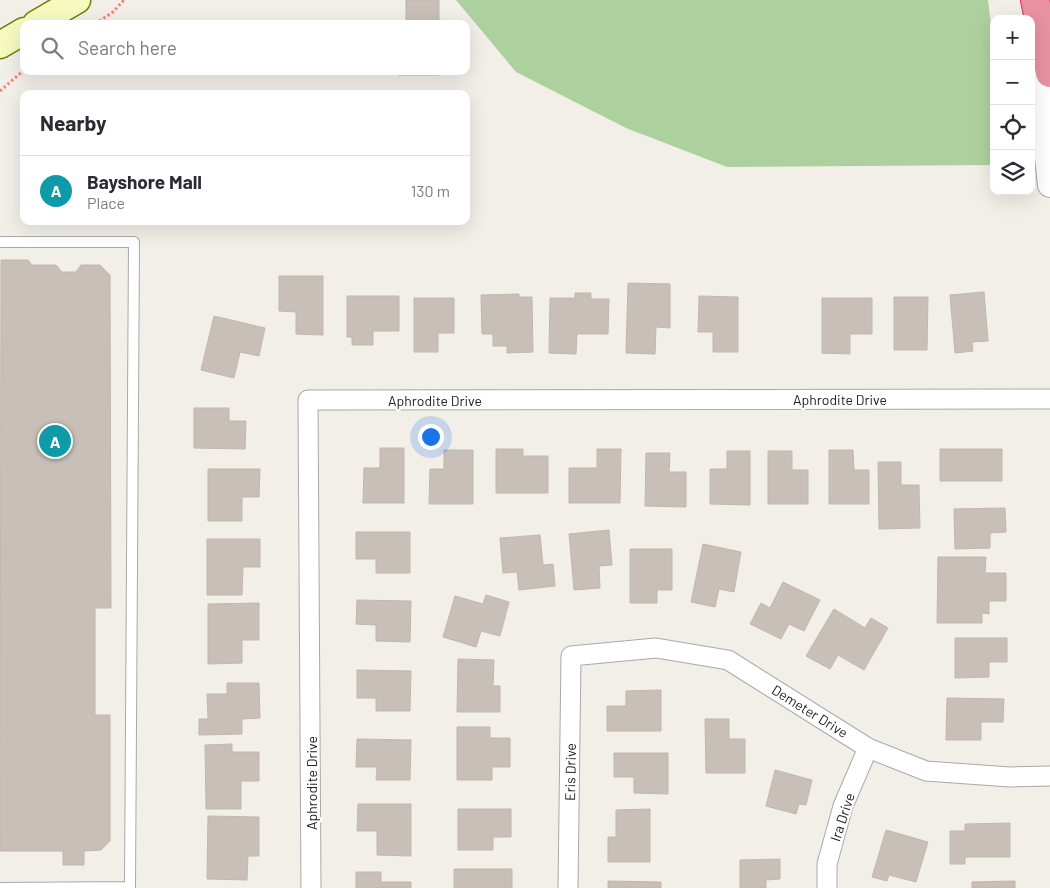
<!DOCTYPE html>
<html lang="en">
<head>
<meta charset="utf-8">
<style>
	body { margin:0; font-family:Barlow,sans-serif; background:#f7f7f7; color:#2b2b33 }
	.controls { position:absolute; right:15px; top:15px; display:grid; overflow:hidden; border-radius:10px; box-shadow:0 5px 20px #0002 }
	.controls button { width:45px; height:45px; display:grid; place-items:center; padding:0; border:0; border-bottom:1px solid #e1e1e2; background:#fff; color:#2b2b33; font:25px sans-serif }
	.you { position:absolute; left:430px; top:436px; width:18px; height:18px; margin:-12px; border:4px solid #fff; border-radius:50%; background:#1a73e8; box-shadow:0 0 0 8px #1a73e833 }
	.badge { display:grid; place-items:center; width:32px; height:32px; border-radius:50%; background:#d40000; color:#fff; font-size:16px; font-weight:700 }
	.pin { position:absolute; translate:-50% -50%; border:2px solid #fff; box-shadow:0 1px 5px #0006 }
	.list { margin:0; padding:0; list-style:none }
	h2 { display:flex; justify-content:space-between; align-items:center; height:65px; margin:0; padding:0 20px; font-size:21px }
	h2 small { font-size:16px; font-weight:400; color:#7c7c81 }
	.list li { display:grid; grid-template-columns:32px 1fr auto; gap:15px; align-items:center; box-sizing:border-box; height:70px; padding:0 20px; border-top:1px solid #e1e1e2 }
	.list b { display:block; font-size:19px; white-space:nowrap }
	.list p { margin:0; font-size:16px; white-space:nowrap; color:#7c7c81 }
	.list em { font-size:16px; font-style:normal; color:#7c7c81 }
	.icon { flex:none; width:28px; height:28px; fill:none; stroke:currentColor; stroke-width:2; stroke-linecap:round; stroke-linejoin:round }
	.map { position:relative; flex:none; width:1050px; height:888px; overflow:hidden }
	.search { position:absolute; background:#fff; box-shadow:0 5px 20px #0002; left:20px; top:20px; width:450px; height:55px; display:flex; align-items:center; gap:12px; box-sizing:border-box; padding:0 18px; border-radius:10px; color:#7c7c81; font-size:19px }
	.panel { position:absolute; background:#fff; box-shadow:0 5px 20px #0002; left:20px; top:90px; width:450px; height:135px; border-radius:10px }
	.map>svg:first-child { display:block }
</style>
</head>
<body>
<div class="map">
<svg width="1050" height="888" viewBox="0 0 1050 888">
	<rect width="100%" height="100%" fill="#f2efe9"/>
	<path fill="#add19e" d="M456,0h532l6,49v116l-267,2 -101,-39 -110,-56z"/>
	<path fill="#c7bfb8" stroke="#c4b6ab" d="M406,0h33v24h-41v-2h8z
		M398,71h41v4h-41z
		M1,260h27l4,5h24l6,7h14l5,-7h19l10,10 1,333h-16v107h15v126l-9,9 -17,1v14h-21v-14h-63z
		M279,276h44v59l-27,-1v-22l-17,-1z
		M628,283l42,1v44l-14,-1 -1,27 -29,-1z
		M984,292l4,49 -16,1 1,9 -18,2 -5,-58z
		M575,293h16v6h18l-1,35h-31l-1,20 -27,-1 1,-55h25z
		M519,294v3h13l1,55 -26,1v-7h-14v-12h-11l-1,-39z
		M347,296h52v35h-26v14h-21v-8h-5z
		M699,296l39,1v55h-25v-20h-15z
		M894,297h34l-1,53h-33z
		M414,298h40v35h-16v19h-24z
		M822,298h50v36h-22v20l-28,-1z
		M214,316l51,12 -6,28 -19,-4 -6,26 -33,-8z
		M194,408h35v13h17l-1,28 -51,-1z
		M380,448h24v55h-41l1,-35h16z
		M496,449h27v7h25v37h-52z
		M597,449h24l-1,54h-51v-35h28z
		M940,449h62v32h-62z
		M444,450h29v54h-44l1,-35h14z
		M829,450h24l1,20h15v34h-40z
		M727,451h23v54l-40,-1v-35h17z
		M768,451h24v19h16v34h-40z
		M646,453h24l-1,19h17v35l-41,-1z
		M878,462h23v23h18l1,43 -41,1z
		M208,469h52l-1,28h-17v24h-34z
		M1005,508l1,24 -16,1v15l-35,1 -1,-40z
		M609,530l3,35 -13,1 1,22 -26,2 -5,-56z
		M356,532h54v41h-34v-14h-20z
		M540,535l3,30 10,-1 2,22 -36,4 -2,-18 -14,1 -3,-35z
		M207,539h53v28h-17l-1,28h-35z
		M703,544l38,8 -7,40 -15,-3 -4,18 -24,-5z
		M630,549h42v41h-15v13h-27z
		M938,557h48l-1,16h21v28h-17v13l-7,-1v10h-45z
		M783,582l37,18 -16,31 -15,-7 -8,15 -31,-15 11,-21 9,5z
		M486,595l23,7 -9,34 -19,-5 -5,16 -33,-10 12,-41 28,8z
		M357,600l54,1 -1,41 -34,-1v-16l-20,-1z
		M259,603v37h-17v23l-34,1v-60z
		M834,609l31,19 6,-10 17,10 -24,42 -26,-15 -8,14 -24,-13z
		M955,638h52v24h-18v15l-34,1z
		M458,659l36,1 -1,26h7v26h-43z
		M357,670l54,1 -1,40h-34v-13h-19z
		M227,683h32l1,35 -18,1v15l-43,1v-16h9l-1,-25h20z
		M661,690v41h-54v-25h19v-15z
		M947,698l57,1 -1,23h-22v18h-35z
		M705,719h24v20h16v34h-39z
		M457,727h33v11h20v29h-18v13h-35z
		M357,739l54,1 -1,40h-34l1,-13h-21z
		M232,744v8h27v29h-18v28h-35l-1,-64z
		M614,753h54v41l-34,-1v-16h-20z
		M775,770l37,10 -6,25 -7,-1 -3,10 -30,-8z
		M358,804h53v52l-34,-1v-24h-20z
		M458,809h53v28h-18v13h-35z
		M650,809v53h-42v-25h8v-27z
		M208,816l51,1v39h-11l-1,24 -40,-1z
		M1010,823v34h-45v7h-15v-33h15v-7z
		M886,830l42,12 -12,40 -27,-7 -2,6 -15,-4z
		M780,859v20l-14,1v8h-26v-28z
		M454,869h58v19h-58z
		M356,872h25v10h30v6h-55z
		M608,881l53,1v6h-53z
		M1015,881v7h-43v-6z"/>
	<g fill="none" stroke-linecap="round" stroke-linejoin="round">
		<g stroke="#a9a9a9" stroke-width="12">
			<path id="service" d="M0,242h134l-4,645 -130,1"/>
		</g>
		<g stroke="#a9a9a9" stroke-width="21">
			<path id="minor" d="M311,888l-3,-488 742,-1
				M568,888l3,-232 85,-8 72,12 140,88 58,23 84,6 40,-1
				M827,888v-24l16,-58 25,-58"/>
		</g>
		<g stroke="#a9a9a9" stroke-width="26">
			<path id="tertiary" d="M1035,49l15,136"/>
		</g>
		<g stroke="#707d05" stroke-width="29">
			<path id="secondary" d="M36,24l41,-24
				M0,45l24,-14"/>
		</g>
		<g stroke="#dc2a67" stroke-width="30">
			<path id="motorway" d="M1035,0l15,73"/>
		</g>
		<path stroke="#fa8072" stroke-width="3" stroke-dasharray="2.5 2.5" stroke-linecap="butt" d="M95,24l18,-12 11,-12
			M0,91l24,-21"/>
		<use href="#service" stroke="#fff" stroke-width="10"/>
		<use href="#minor" stroke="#fff" stroke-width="19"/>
		<use href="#tertiary" stroke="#fff" stroke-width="24"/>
		<use href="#secondary" stroke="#f7fabf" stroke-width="26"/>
		<use href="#motorway" stroke="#e892a2" stroke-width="28"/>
	</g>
	<g text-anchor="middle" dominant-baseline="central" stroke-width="4.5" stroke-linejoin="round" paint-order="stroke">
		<g font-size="14" fill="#222" stroke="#fff">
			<text x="840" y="399">Aphrodite Drive</text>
			<text x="435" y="400">Aphrodite Drive</text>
			<text transform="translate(810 711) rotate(32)">Demeter Drive</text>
			<text transform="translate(570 772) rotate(-89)">Eris Drive</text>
			<text transform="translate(311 783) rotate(-90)">Aphrodite Drive</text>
			<text transform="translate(842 817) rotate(-72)">Ira Drive</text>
		</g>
	</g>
</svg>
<div class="controls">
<button>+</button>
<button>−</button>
<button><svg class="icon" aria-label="locate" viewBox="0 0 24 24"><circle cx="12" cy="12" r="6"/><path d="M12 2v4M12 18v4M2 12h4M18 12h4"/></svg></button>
<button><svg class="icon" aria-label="layers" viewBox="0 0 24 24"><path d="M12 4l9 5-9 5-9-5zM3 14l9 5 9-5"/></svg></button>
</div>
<div class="you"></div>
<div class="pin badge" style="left:55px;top:441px;background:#0f9aa8">A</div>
<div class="search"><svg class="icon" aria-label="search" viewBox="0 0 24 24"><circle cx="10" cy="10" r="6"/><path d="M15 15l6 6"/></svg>Search here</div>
<section class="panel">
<h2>Nearby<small></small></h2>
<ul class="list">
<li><span class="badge" style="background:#0f9aa8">A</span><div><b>Bayshore Mall</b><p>Place</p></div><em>130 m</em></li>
</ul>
</section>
</div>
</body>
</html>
